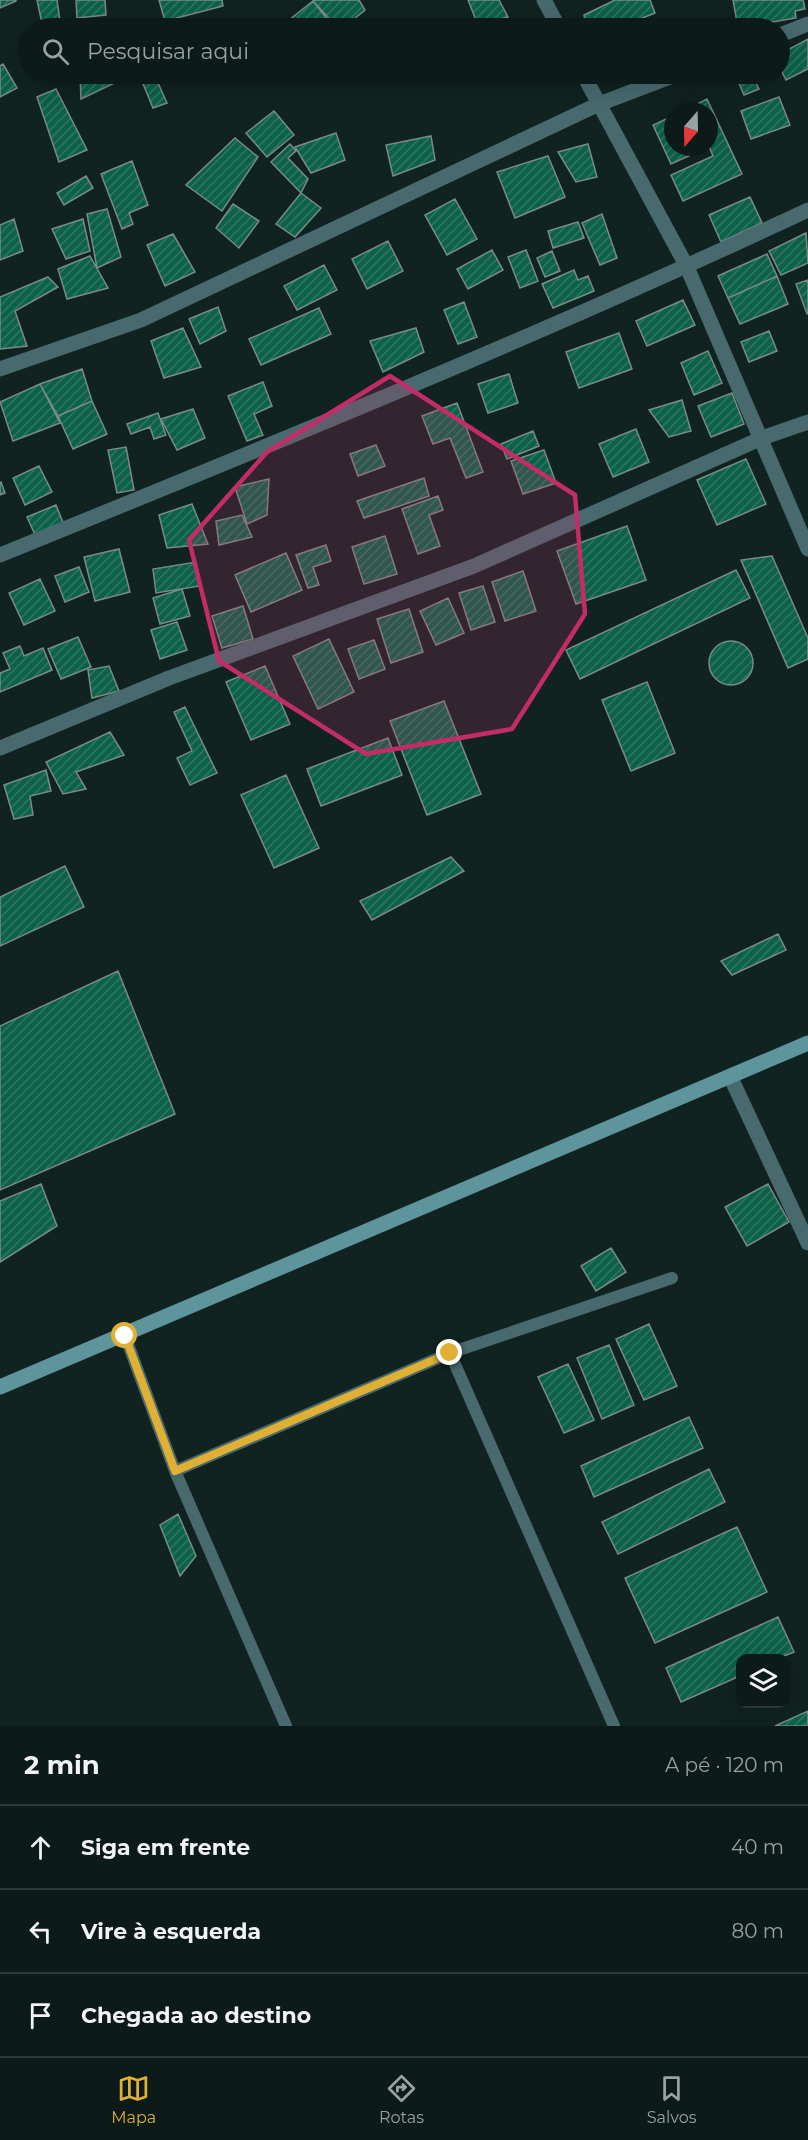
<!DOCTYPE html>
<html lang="pt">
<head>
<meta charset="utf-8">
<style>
	body { margin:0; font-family:Montserrat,sans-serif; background:#1a2726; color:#f1f3f6 }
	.controls { position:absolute; right:18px; bottom:18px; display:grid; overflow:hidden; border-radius:12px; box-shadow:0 6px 24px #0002 }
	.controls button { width:54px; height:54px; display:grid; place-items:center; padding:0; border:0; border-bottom:2px solid #2c3838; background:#0c1a19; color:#f1f3f6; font:30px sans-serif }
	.compass { position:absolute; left:664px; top:102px; width:54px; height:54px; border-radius:50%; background:#0c1a19; box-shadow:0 6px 24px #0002; rotate:200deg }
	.stop { position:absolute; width:18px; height:18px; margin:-14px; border:4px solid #dfb034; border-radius:50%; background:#fff }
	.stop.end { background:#dfb034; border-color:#fff; box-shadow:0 2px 6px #0008 }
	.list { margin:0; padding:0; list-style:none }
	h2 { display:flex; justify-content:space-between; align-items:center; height:78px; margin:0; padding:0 24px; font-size:26px }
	h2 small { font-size:20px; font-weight:400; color:#9aa1a2 }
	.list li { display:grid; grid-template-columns:39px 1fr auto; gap:18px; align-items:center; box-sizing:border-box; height:84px; padding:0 24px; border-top:2px solid #2c3838 }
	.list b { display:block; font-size:22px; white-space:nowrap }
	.list em { font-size:20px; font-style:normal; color:#9aa1a2 }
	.icon { flex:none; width:33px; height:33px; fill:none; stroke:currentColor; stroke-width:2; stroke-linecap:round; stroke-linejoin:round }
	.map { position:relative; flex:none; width:808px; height:1726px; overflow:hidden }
	.search { position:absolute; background:#0c1a19; box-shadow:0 6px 24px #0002; left:18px; right:18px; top:18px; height:66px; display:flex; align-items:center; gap:15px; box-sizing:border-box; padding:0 21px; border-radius:33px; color:#9aa1a2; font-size:22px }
	.sheet { height:330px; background:#0c1a19 }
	nav { display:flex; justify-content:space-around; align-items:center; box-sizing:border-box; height:84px; border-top:2px solid #2c3838; background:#0c1a19; font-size:16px; color:#9aa1a2 }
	nav a { display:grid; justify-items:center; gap:3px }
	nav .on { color:#dfb034 }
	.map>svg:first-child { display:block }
</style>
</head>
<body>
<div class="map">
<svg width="808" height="1726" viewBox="0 0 808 1726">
	<defs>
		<pattern id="building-hatch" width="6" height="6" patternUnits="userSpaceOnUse" patternTransform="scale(1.5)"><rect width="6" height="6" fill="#0c6148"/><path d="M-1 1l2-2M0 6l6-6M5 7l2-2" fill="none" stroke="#2f7762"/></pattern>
	</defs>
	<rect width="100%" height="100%" fill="#102321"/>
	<path fill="url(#building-hatch)" stroke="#798c84" stroke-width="1.5" d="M0,0h16v1l-16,7z
		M37,0h20l4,28h-18z
		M76,0h29l1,15 -29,3z
		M159,0h63l1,6 -58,15z
		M315,0h44l6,10 -22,18h-5l-25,-27z
		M468,0h31l9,17 -30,8z
		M615,0h35l5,13 -38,15h-31l-2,-13z
		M733,0h70l2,9 -10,2 1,7 -58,10z
		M313,1l21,27h-46l-4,-4z
		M808,39v30l-22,11 -6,-12v-14z
		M3,64l14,24 -17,9v-31z
		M80,74h41l2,5 -42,20z
		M139,74h15l13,29 -14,5z
		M735,74h27l-9,3 6,12 -15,6z
		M56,89l31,61 -28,12 -22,-65z
		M779,97l11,28 -39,14 -10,-28z
		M707,99l35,75 -59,27 -12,-26 42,-19 -4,-10v-35h-16l-2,-4z
		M274,111l20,24 -27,22 -21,-24z
		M673,116v31l31,2 -33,15 -18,-39z
		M336,133l9,27 -34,13 -16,-26z
		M431,136l4,24 -42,16 -7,-31z
		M235,138l23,19 -36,54 -36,-26z
		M290,144l6,7 -8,7 20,21 -7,14 -30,-31z
		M588,144l9,33 -21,5 -18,-30z
		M548,156l17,41 -50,21 -18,-46z
		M132,161l16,44 -19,8 4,11 -11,5 -21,-55z
		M86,176l7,12 -29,17 -7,-12z
		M301,193l20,15 -26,29 -19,-13z
		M750,197l12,26 -41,19 -12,-27z
		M455,199l22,40 -30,16 -22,-40z
		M233,204l26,17 -20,27 -23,-20z
		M107,209l14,48 -24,11 -10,-54z
		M602,214l15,44 -17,7 -18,-42z
		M14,219l9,32 -23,9v-35z
		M83,219l7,32 -24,8 -14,-30z
		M578,222l6,16 -31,10 -5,-17z
		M806,233l2,30 -27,12 -12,-24z
		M173,234l22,38 -30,14 -18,-41z
		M388,241l15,30 -36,18 -15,-30z
		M492,250l11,20 -35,19 -11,-20z
		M526,250l12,31 -18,7 -12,-31z
		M552,251l8,20 -15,6 -8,-19z
		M767,254l10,22 -49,22 -10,-22z
		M90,256l18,32 -41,11 -9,-30z
		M324,265l13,25 -40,20 -13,-24z
		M574,270l4,10 10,-4 6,15 -41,17 -11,-24z
		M777,276l11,28 -48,20 -12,-26z
		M48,277l10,10 -43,24 12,35 -27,3v-52z
		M808,280v33l-1,1 -11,-30z
		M683,300l12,25 -48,21 -11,-25z
		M464,302l13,35 -19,7 -14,-34z
		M218,307l8,24 -26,13 -11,-25z
		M319,308l12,26 -70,31 -12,-26z
		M183,328l18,39 -37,11 -13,-37z
		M416,328l8,24 -41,20 -13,-31z
		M769,331l8,20 -28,11 -8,-20z
		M619,333l13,36 -53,19 -13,-36z
		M708,351l14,32 -28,12 -13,-32z
		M82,369l10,32 -34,15 -18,-32z
		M509,374l9,29 -30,10 -10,-29z
		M263,382l9,24 -18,8 9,21 -16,6 -19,-45z
		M40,384l20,39 -47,18 -13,-39z
		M732,393l12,31 -33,13 -13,-31z
		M682,400l9,31 -22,6 -20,-27z
		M92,401l15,33 -34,15 -15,-33z
		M457,403l26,69 -17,6 -16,-40 -17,6 -11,-28z
		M193,409l12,29 -28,12 -16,-31z
		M158,413l8,22 -12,4 -4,-12 -19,7 -4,-10z
		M636,429l13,33 -36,15 -14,-33z
		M533,431l6,15 -32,13 -6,-15z
		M376,445l9,21 -27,10 -8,-22z
		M126,447l8,43 -17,3 -9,-43z
		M544,450l12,33 -33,11 -12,-33z
		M746,459l20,45 -49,21 -20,-45z
		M39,466l13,26 -27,13 -12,-27z
		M424,478l5,18 -65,22 -7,-17z
		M269,479l-2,36 -20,9 -12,-37z
		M1,482l4,11 -5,2v-12z
		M438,496l5,14 -14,5 11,31 -22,8 -16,-45z
		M192,504l16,40 -41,4 -8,-33z
		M56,505l8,20 -28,12 -9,-20z
		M242,515l10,22 -33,8 -3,-24z
		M627,526l19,54 -70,24 -19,-53z
		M385,536l12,38 -33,10 -12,-37z
		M326,545l5,16 -18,6 6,18 -11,3 -12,-33z
		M119,549l11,43 -35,9 -11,-44z
		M286,553l16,37 -51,22 -16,-37z
		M772,556l36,82v21l-20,9 -47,-108z
		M196,562l4,24 -44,7 -3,-24z
		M79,567l10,25 -24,10 -10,-26z
		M736,570l14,28 -170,81 -14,-29z
		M523,571l13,40 -31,10 -13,-39z
		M40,579l15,32 -31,14 -15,-32z
		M483,586l12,36 -24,8 -12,-37z
		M182,589l8,27 -30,8 -7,-26z
		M448,598l16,35 -28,12 -16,-34z
		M243,606l10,33 -31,9 -10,-32z
		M409,609l14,43 -32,11 -14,-44z
		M177,622l10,28 -27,9 -9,-29z
		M78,637l13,30 -30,12 -13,-30z
		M329,639l25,53 -36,17 -25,-53z
		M374,640l11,29 -26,10 -11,-30z
		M709 663a22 22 0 1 1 44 0a22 22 0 1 1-44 0Z
		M20,646l4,10 19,-8 9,22 -52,22v-19l10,-4 -7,-16z
		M109,666l10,25 -27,7 -4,-28z
		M265,666l25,58 -39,16 -25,-58z
		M647,682l28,71 -44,18 -29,-71z
		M444,701l37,93 -54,21 -37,-94z
		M185,707l32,66 -27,12 -13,-27 15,-7 -18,-39z
		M110,732l14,23 -48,17 10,17 -23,5 -17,-32z
		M388,738l14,37 -81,31 -14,-37z
		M46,770l5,21 -21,5 3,19 -19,4 -10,-34z
		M286,775l33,73 -45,20 -33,-73z
		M451,857l13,14 -92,49 -12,-19z
		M65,866l19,41 -84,39v-49z
		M778,934l8,16 -54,25 -11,-14z
		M118,971l57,143 -175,76v-164z
		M41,1184l16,42 -57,36v-61z
		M768,1184l21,38 -42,24 -22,-39z
		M611,1248l15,24 -30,19 -15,-25z
		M649,1324l28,62 -33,14 -28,-61z
		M609,1345l25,60 -32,14 -25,-61z
		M568,1364l26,56 -30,13 -26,-56z
		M689,1417l14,31 -109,49 -13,-31z
		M709,1469l16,33 -107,52 -16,-32z
		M178,1514l18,42 -16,20 -20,-51z
		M737,1527l30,65 -112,51 -30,-65z
		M778,1617l16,35 -15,6h-39v18l-59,26 -15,-34z
		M808,1711v15h-33z"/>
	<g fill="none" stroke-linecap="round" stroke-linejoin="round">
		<path stroke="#48696e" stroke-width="12" d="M125,1336l50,135 111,255
			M450,1353l164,373
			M175,1471l275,-118 222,-75"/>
		<path stroke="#48696e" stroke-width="15" d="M544,0l15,28
			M780,35l28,-11
			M583,74l104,193 121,282
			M0,369l141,-49 458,-216 79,-30
			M0,555c271,-110 543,-221 808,-345
			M0,748l169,-70 305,-112 288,-128 46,-16
			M730,1076l78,167"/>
		<path stroke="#5e949b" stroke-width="15" d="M0,1387l808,-344"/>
	</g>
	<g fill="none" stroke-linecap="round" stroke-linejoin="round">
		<path stroke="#dfb034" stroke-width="8" d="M125,1336l50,135 275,-118"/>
	</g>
	<path fill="#c42c68" fill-opacity="0.2" stroke="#c42c68" stroke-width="4.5" stroke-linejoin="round" d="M390,376l185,119 10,119 -73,115 -146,25 -147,-93 -30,-121 78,-88z"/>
</svg>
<div class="controls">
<button><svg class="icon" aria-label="layers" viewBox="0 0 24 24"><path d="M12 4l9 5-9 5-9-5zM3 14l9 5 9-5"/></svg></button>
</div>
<svg class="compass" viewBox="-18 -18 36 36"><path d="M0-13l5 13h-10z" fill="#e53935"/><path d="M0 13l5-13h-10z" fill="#9aa1a2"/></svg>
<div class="stop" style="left:125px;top:1336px"></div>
<div class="stop end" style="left:450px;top:1353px"></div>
<div class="search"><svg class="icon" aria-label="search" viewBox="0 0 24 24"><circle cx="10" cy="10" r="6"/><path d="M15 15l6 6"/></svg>Pesquisar aqui</div>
</div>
<section class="sheet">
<h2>2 min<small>A pé · 120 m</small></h2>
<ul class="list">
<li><svg class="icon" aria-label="ahead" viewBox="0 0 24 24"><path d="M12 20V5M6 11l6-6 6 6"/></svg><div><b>Siga em frente</b></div><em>40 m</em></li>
<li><svg class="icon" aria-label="left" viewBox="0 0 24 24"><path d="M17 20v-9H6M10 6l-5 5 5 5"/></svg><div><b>Vire à esquerda</b></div><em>80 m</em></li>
<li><svg class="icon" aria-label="arrive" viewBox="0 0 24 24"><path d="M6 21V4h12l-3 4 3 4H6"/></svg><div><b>Chegada ao destino</b></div></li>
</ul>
</section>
<nav>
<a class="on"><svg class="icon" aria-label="map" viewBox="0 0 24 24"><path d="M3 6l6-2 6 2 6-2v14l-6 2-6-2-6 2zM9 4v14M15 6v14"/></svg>Mapa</a>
<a><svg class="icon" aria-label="directions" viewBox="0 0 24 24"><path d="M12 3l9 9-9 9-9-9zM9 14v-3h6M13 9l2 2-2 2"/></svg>Rotas</a>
<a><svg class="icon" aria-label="saved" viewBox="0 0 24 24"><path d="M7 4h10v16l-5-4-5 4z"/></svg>Salvos</a>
</nav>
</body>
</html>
